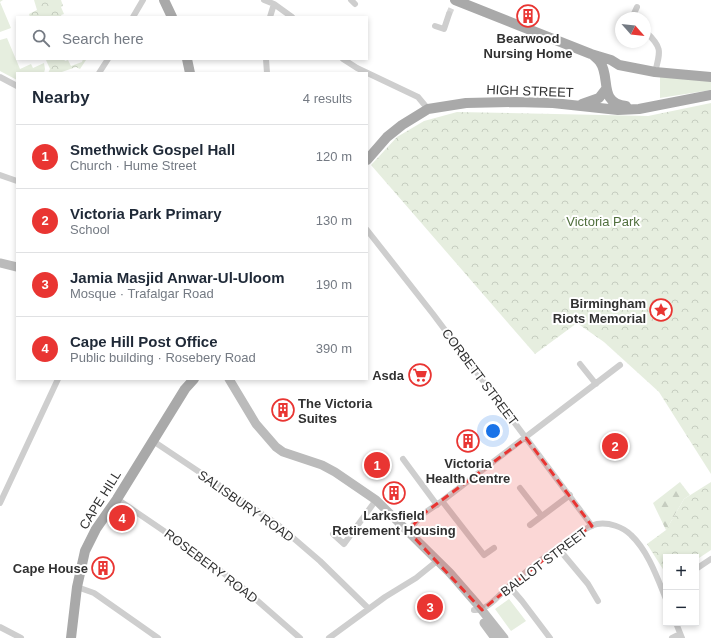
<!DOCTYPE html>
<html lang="en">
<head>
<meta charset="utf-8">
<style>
	body { margin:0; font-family:Helvetica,sans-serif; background:#f2f2f3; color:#1f2937 }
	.controls { position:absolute; right:12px; bottom:12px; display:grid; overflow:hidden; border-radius:0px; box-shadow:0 2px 6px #0003 }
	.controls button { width:36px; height:36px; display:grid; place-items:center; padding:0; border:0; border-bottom:1px solid #e0e1e3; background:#fff; color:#1f2937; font:20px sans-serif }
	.compass { position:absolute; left:615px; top:12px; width:36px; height:36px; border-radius:50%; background:#fff; box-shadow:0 2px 6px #0003; rotate:117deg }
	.you { position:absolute; left:493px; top:431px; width:14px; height:14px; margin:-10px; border:3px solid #fff; border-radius:50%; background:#1a73e8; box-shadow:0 0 0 6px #1a73e833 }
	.badge { display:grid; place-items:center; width:26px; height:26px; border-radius:50%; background:#e93532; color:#fff; font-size:13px; font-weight:700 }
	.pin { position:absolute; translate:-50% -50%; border:2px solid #fff; box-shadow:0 1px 4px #0006 }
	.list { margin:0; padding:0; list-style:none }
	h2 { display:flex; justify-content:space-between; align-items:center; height:52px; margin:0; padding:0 16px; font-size:17px }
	h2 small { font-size:13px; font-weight:400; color:#747a83 }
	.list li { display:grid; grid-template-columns:26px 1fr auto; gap:12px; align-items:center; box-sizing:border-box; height:64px; padding:0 16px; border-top:1px solid #e0e1e3 }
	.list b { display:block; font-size:15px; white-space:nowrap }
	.list p { margin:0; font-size:13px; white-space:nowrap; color:#747a83 }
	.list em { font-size:13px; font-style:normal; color:#747a83 }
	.icon { flex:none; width:22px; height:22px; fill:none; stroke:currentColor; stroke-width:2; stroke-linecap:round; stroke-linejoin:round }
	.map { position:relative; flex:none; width:711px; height:638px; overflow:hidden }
	.search { position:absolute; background:#fff; box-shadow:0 2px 6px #0003; left:16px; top:16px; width:352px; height:44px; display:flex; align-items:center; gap:10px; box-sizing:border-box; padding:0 14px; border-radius:0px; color:#747a83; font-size:15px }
	.panel { position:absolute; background:#fff; box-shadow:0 2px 6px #0003; left:16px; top:72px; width:352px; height:308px; border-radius:0px }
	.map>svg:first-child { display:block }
</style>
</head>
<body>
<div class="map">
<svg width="711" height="638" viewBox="0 0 711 638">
	<defs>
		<pattern id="forest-firs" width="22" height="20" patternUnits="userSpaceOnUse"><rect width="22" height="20" fill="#e6eedf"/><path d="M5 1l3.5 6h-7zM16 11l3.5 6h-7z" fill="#c6cdc0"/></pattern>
		<pattern id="park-crowns" width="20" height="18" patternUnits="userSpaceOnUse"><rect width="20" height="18" fill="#e6eedf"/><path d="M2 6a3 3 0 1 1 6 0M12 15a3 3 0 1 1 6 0" fill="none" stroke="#c6cdc0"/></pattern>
	</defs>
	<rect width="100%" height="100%" fill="#fff"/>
	<path fill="#e6eedf" d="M0,0h3l-3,2 11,26 -11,4z
		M7,38l13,31 11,-5 2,4 11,-5 1,6 -1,4h-27v7l-17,-9v-31z
		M660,75l51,4v11l-51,8z
		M509,599l17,22 -15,10 -16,-22z"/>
	<path fill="url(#forest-firs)" d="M680,482l10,13 -6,4 -18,31 -13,-27z"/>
	<path fill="url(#park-crowns)" d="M34,0h27l2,6 -2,1 3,7 -3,1 1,2h-32l-1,-3 8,-4z
		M47,59l12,1 5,-1 1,2 3,-1 3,6 11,-4 1,-3 3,1 -6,9 -4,-2 -17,6h-11l2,-4 -4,-9z
		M711,103v371l-52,-82 -55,-50 -27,-19 -42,31 -164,-189 26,-28 27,-16 33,-9 191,4z
		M711,482v68l-15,10v-3h-30v17l-19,-30 19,-14 18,-31z"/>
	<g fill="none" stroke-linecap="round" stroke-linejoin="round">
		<path stroke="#d6d6d6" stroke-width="6" stroke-dasharray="6 3" stroke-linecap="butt" d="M449,14l3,-7"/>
		<path stroke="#cecece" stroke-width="6" d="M264,0l10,4 18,13
			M351,0l4,4
			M133,17l10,-17
			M270,17l4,-13
			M632,18l5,-11
			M435,26l9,3 5,-15
			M645,31c17,16 16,19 10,41
			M266,59l1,14
			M343,59l14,9 61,29 10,12
			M99,73l9,-14
			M0,77l17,9
			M0,175l17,6
			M367,230l66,84 159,212
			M580,364l16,20
			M153,441l124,83 43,37 49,48
			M403,459l34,46
			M520,488l21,27
			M117,499l88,60 38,29 57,50
			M442,501l42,54 10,-7
			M0,503l58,-124
			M530,525l40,-30
			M408,531l15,-17 19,-13 178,-136
			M333,534l11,10 32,-44
			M558,548l30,36 10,17
			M696,569l15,-10
			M509,586l13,15 28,37
			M77,587l17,6 64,45
			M474,610c13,1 25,-15 34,-23 15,-13 73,-60 89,-63 12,-2 26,3 34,11 17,16 26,42 35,64
			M676,623l6,15
			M0,627l21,11
			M329,638l56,-41 31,-19 21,-17
			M672,638l8,-4"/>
		<path stroke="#bbb" stroke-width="9" d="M0,263l17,4
			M229,379l27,45 20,23 7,5 39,13 13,7 41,28 74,73 27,31 27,34
			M484,623l11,15"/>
		<path stroke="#a9a9a9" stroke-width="10" d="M164,0l8,17
			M455,0l136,54 20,6 8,5 36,7 56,5
			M593,55c2,2 5,4 7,7 11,15 -2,41 26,44
			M187,59l3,14
			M582,104l17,-6 7,-9
			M367,160l20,-23 15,-12 26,-16 38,-6 49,-1 38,1 65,7 21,-1 72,-14
			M71,638l6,-51 8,-36 11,-22 21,-30 68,-110 9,-10"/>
	</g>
	<path fill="#e93532" fill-opacity="0.2" stroke="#e93532" stroke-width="3" stroke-dasharray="8 5" stroke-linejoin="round" d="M526,438l66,88 -34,22 -76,62 -74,-79 15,-17z"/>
	<defs>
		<g id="building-ring" transform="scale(1.15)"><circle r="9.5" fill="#fff" stroke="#e93532" stroke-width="1.5"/><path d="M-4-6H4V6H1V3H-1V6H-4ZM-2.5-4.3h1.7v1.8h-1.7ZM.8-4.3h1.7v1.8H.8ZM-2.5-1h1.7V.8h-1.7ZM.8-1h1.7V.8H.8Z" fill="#e93532"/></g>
		<g id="sight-ring" transform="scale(1.15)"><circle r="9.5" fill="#fff" stroke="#e93532" stroke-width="1.5"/><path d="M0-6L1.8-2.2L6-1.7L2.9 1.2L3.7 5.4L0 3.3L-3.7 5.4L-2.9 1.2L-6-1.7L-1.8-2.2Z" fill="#e93532"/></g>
		<g id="supermarket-ring" transform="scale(1.15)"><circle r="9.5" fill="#fff" stroke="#e93532" stroke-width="1.5"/><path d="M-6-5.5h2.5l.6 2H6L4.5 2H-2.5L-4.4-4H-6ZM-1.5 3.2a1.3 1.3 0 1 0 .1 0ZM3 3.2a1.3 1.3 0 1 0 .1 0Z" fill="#e93532"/></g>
	</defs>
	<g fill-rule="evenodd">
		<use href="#building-ring" x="528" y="16"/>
		<use href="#sight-ring" x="661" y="310"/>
		<use href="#supermarket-ring" x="420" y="375"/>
		<use href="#building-ring" x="283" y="410"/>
		<use href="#building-ring" x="468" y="441"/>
		<use href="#building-ring" x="394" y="493"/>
		<use href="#building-ring" x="103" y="568"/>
	</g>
	<g text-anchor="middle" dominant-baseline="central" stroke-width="4" stroke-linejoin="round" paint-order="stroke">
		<g font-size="13" font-weight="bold" fill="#313131" stroke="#fff">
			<text x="528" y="38">Bearwood<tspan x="528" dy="15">Nursing Home</tspan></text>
			<text x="646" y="303" text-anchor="end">Birmingham<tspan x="646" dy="15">Riots Memorial</tspan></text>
			<text x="404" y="375" text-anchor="end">Asda</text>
			<text x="298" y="403" text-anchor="start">The Victoria<tspan x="298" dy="15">Suites</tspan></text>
			<text x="468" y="463">Victoria<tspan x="468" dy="15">Health Centre</tspan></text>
			<text x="394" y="515">Larksfield<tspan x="394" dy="15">Retirement Housing</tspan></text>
			<text x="88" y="568" text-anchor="end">Cape House</text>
		</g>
		<g font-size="13" fill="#313131" stroke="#fff">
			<text transform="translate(530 91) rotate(2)">HIGH STREET</text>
			<text transform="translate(480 377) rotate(53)">CORBETT STREET</text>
			<text transform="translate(100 500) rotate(-58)">CAPE HILL</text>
			<text transform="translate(246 506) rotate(35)">SALISBURY ROAD</text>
			<text transform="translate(544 562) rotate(-37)">BALLOT STREET</text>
			<text transform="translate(211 566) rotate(37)">ROSEBERY ROAD</text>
		</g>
		<g font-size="13" fill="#506f3d" stroke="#fff">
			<text x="603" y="221">Victoria Park</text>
		</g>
	</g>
</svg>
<div class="controls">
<button>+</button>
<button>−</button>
</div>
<svg class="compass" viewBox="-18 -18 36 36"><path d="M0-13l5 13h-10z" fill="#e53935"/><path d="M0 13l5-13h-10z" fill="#747a83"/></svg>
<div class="you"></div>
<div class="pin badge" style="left:377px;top:465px">1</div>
<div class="pin badge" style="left:615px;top:446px">2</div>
<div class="pin badge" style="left:430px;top:607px">3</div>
<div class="pin badge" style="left:122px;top:518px">4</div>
<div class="search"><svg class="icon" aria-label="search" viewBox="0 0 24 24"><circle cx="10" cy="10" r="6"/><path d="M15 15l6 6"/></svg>Search here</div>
<section class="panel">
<h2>Nearby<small>4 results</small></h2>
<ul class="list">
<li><span class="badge">1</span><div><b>Smethwick Gospel Hall</b><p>Church · Hume Street</p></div><em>120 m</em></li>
<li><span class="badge">2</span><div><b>Victoria Park Primary</b><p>School</p></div><em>130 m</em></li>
<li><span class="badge">3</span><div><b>Jamia Masjid Anwar-Ul-Uloom</b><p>Mosque · Trafalgar Road</p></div><em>190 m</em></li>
<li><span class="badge">4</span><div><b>Cape Hill Post Office</b><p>Public building · Rosebery Road</p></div><em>390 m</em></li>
</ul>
</section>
</div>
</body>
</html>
